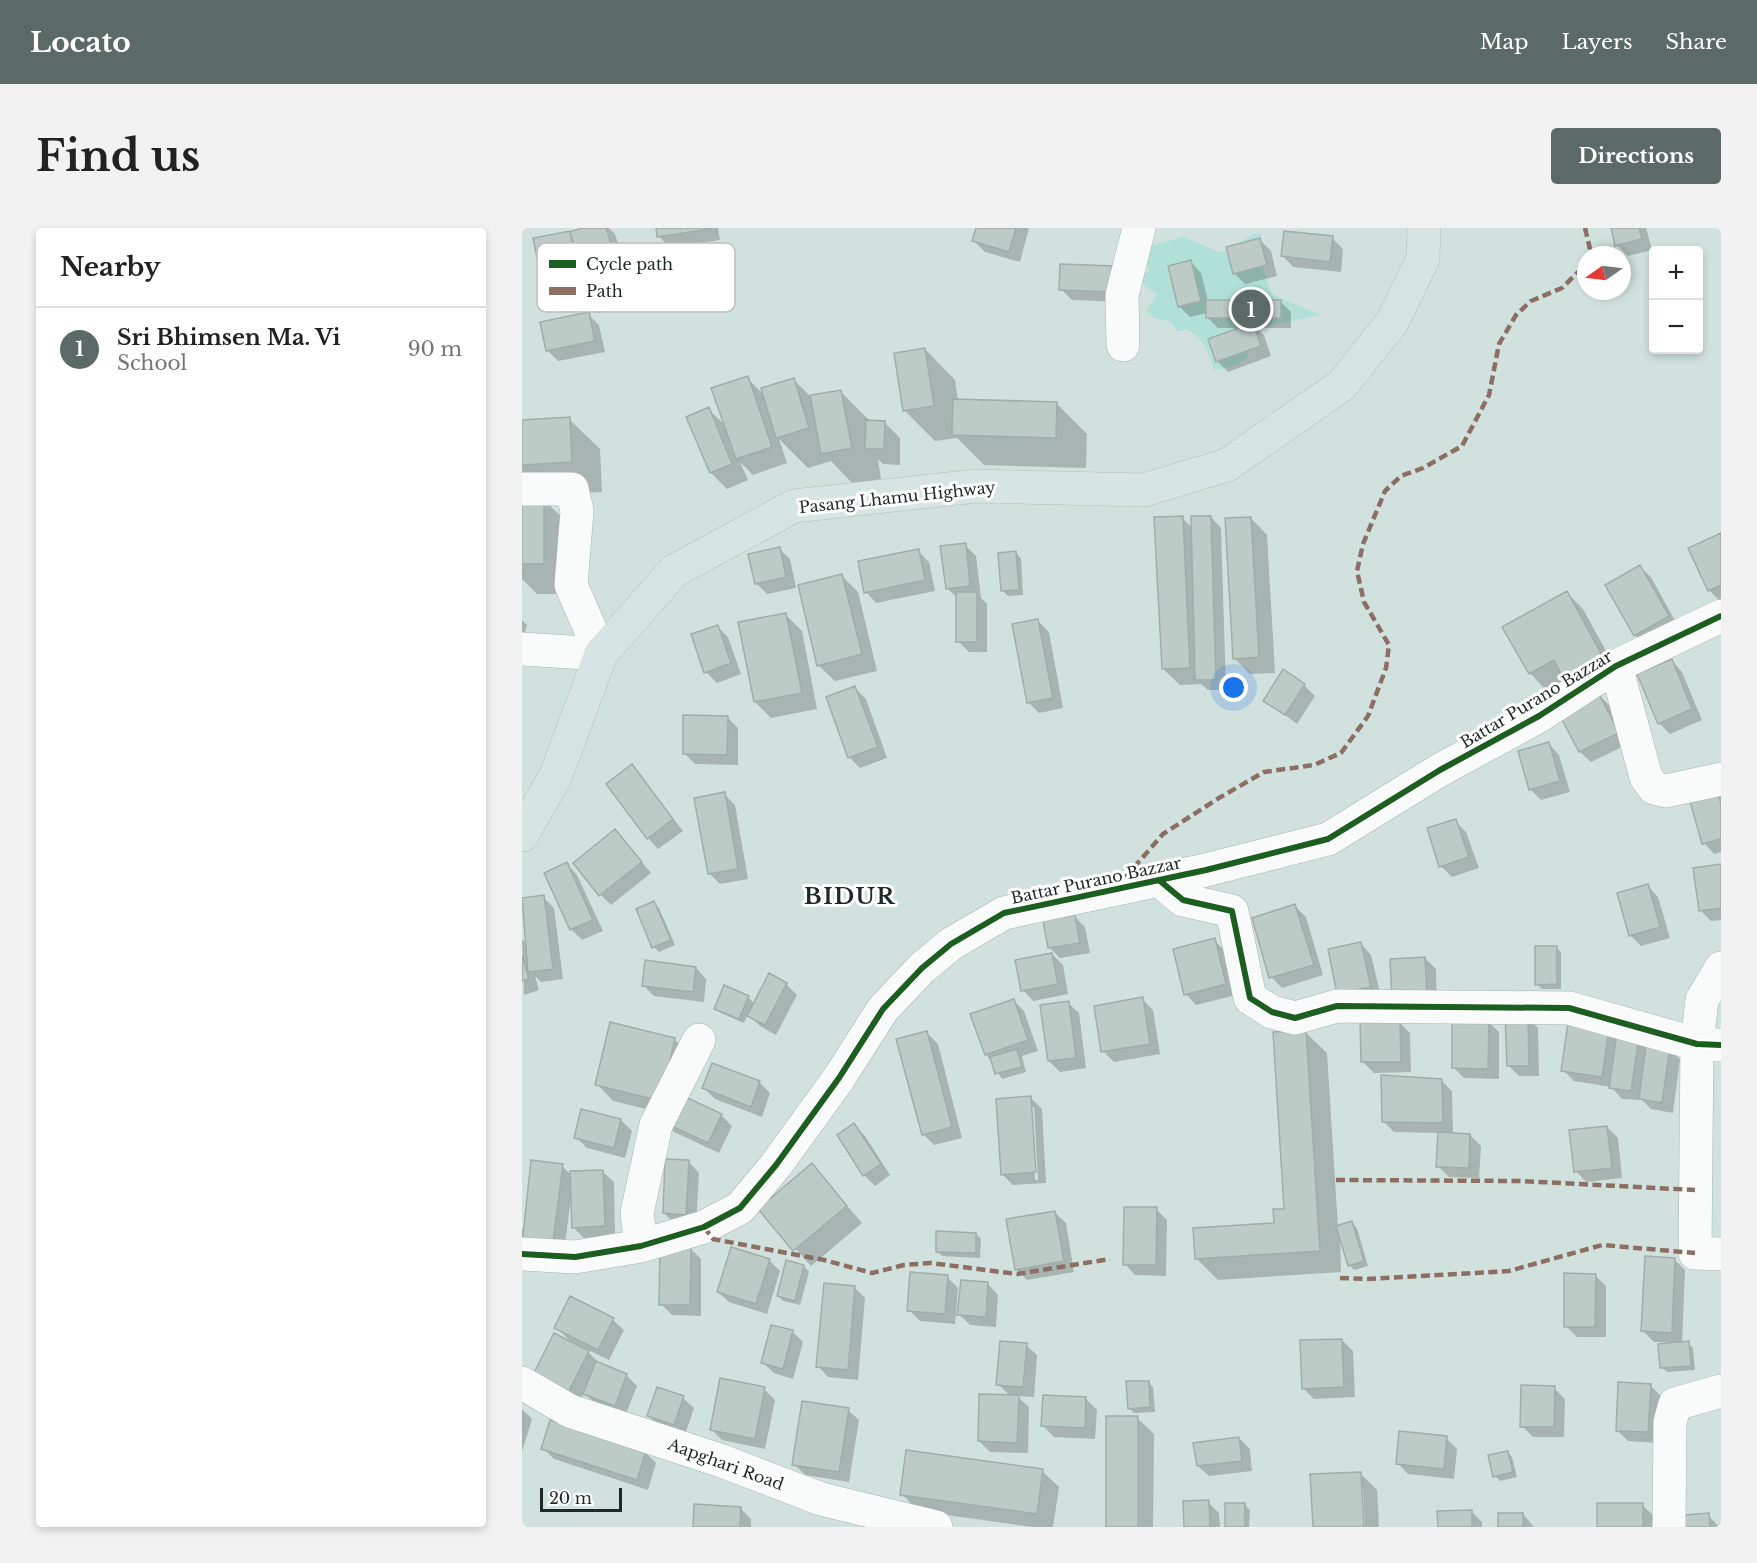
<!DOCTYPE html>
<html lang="en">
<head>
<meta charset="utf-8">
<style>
	body { margin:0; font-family:"Libre Baskerville",serif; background:#f2f2f2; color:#222 }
	.controls { position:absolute; right:18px; top:18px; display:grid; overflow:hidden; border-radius:6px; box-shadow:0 3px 9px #0003 }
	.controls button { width:54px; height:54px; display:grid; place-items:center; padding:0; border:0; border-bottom:2px solid #e0e0e0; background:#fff; color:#222; font:30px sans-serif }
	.compass { position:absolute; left:1055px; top:18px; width:54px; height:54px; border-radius:50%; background:#fff; box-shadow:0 3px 9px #0003; rotate:256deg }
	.scale { position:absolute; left:18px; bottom:15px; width:82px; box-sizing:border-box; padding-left:6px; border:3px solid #1d2927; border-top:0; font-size:16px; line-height:21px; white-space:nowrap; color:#1d2927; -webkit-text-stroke:4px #fff; paint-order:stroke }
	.you { position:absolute; left:712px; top:460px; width:21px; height:21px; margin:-15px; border:4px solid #fff; border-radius:50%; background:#1a73e8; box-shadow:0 0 0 9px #1a73e833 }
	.badge { display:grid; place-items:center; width:39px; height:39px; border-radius:50%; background:#5c6a67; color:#fff; font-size:20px; font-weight:700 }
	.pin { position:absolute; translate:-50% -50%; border:3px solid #fff; box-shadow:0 2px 6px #0006 }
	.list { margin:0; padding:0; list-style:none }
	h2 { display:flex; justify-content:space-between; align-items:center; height:78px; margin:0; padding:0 24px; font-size:26px }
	h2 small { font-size:20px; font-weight:400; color:#767676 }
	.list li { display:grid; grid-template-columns:39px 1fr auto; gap:18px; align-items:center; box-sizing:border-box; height:84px; padding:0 24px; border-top:2px solid #e0e0e0 }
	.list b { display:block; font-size:22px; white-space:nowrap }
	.list p { margin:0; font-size:20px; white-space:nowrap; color:#767676 }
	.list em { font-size:20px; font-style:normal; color:#767676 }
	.map { position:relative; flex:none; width:1199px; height:1299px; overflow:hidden; border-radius:6px }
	header { display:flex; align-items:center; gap:36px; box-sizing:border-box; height:84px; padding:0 30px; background:#5c6a67; color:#fff }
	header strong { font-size:28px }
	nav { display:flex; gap:33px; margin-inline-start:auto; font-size:21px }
	.intro { display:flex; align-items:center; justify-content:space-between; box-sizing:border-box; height:144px; padding:0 36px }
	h1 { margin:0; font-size:42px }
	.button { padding:15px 27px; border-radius:6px; background:#5c6a67; color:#fff; font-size:21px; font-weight:700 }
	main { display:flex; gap:36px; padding:0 36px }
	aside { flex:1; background:#fff; border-radius:6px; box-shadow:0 3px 9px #0003 }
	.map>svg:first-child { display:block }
</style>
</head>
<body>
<header>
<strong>Locato</strong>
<nav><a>Map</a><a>Layers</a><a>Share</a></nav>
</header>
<div class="intro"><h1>Find us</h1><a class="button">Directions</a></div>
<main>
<aside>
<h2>Nearby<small></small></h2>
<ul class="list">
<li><span class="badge">1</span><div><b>Sri Bhimsen Ma. Vi</b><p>School</p></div><em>90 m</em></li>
</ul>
</aside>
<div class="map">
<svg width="1199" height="1299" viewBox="0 0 1199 1299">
	<rect width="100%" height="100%" fill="#d1e2de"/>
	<path fill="#b1e0d6" d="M739,5c-1,23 2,41 11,61l48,21 -69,14 -10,-4 -6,8 13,23 -10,9 -24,5c-8,-21 -8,-31 -29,-41l-8,3 -6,-10 -17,-4 -8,-7 11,-16 -18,-14 11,-12 -9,-13 8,-10 34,-9 37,15 11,-2 20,-15z"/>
	<path fill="#0003" fill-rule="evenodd" d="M65,0h22l6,6 10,32 -32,10 -8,-8 3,14 -35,6 -11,-11 29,-44z
		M136,0h60l2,12 -50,7 -11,-10z
		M455,0h52l-9,34 -35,-10 -11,-11z
		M1090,0h34l6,22 -24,6 -11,-11z
		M810,10l11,11 -2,23 -48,-5 -10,-11z
		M738,12l11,11 6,25 -32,8 -11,-11z
		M669,34l10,11 7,28h72l11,11v16h-34l7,7 7,21 -43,16 -11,-11 23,-33h-22l-11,-11v-4l-17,4 -11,-11z
		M603,51l-1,23 -52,-2 -11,-11z
		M66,86l11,11 6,27 -47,9 -11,-11z
		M403,121l30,31 3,20 99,4 30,30 -1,34 -102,-3 -27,-27 -22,3 -31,-31z
		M225,150l18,18 29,-16 17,17 29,-6 31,31h13l16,16v27l-17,-1 -5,-5 3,20 -28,5 -22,-23 -23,7 -29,-29 8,24 -34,12 -13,-13 8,18 -21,9 -16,-16 -3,-64 18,17z
		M47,191l31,30 2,43 -56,3 -24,-24v-49z
		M0,271h21l31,30v65h-37l-15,-15z
		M689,289l10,11 5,162h-18l-7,-6 -21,1 -17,-16 19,-151 11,10z
		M729,290l16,17 8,138 -25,1 -16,-16z
		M1199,306v66l-1,1 -11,-11z
		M443,317l11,11 5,42 6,6v48h-18l-11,-11v-42l-11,-11z
		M257,321l11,10 6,29 -29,6 -11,-11z
		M396,323l11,11 6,29 -59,12 -10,-11z
		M494,325l5,5 2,37 -15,1 -5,-5z
		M1118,339l11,10 28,51 -33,18 -11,-11z
		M320,348l16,16 19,79 -42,10 -17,-16z
		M1045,365l16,16 38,69 -55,1 -20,11 -16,-17z
		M263,386l17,17 15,78 -46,9 -16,-16z
		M0,392l5,5 -5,21z
		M516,393l11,11 14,76 -24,5 -11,-11z
		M195,398l11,11 13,37 -24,9 -11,-11z
		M1150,433l10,11 20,48 -32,14 -11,-11z
		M782,457l11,11 -18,28 -32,-24z
		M333,460l11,11 21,59 -27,10 -11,-11z
		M1077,467l11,11 18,38 -37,18 -11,-10 -19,-38z
		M205,489l11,11v37l-43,-1 -11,-11z
		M1027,516l10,11 11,37 -29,8 -11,-11z
		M110,538l51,65 -25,18 -10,-11z
		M1194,564l5,4v56l-7,2 -10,-11z
		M202,566l11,11 13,74 -28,5 -11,-11z
		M933,593l11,11 13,36 -27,9 -11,-11z
		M93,603l36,42 -40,32 -10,-10z
		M45,636l10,11 26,56 -21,9 -11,-11z
		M1199,638v54l-10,1 -11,-11z
		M1126,658l10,11 12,41 -29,8 -11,-11z
		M21,669l11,11 9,71 -22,3 -6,-6 4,14 -15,5 -2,-56 4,4 -4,-44z
		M132,675l5,5 16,37 -16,7 -5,-5z
		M773,678l11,11 17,58 -41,13 -11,-11z
		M552,688l11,11 5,26 -30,5 -11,-11z
		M692,712l11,11 11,44 -40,10 -10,-11z
		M839,716l10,11 10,42 -31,7z
		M1034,719l5,5v37h-19l-5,-5z
		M530,726l11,11 5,29 -35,7 -10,-11z
		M903,730l11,11 1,38 -32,2z
		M174,740l10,11 -2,23 -50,-6 -11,-11z
		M264,756l11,11 -21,40 -16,-9 -12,-12 -4,9 -23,-10 -5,-5 32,-11 7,7z
		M620,771l11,11 7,44 -46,8 -11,-11z
		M491,772l11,11 14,40 -16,5 4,16 -24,7 -16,-25z
		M546,775l11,10 7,55 -26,4 -11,-11z
		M1005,789l11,11 1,48h-20l-11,-11z
		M966,793l11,11v47l-35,-1 -11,-11z
		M877,794l11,11 1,39 -37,1 -11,-11z
		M1086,802l10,10 51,8 11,11 -7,54 -22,-4 -9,-9 -20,-1 -11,-12 -37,-6 -11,-11z
		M783,804l22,21 11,174 14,-4 5,5 11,38 -14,4 -5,-5 -9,-30 1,37 -123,8 -22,-22 80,-34 10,-14z
		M405,805l11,11 24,94 -28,7 -11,-11z
		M152,811l17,17 -10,41 40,18 11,11 -13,27 -45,-21 -11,-11 4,-7 -54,-13 -16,-17z
		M191,837l47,18 10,10 -8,24 -47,-18 -11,-11z
		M919,852l11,11 1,44h17l11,11 -2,32 -30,-1 -11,-11 1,-33 -45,-1 -11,-11z
		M509,870l11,11 4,74 -33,2 -11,-11zM508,879h4l4,73h-3z
		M99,892l11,11 -7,27 -38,-10 -11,-11z
		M332,897l11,11 25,39 -15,11 -11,-11z
		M1085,899l11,11 4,40 -36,4 -10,-11z
		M167,934l10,11 -3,52 -21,-1 -11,-11z
		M290,937l50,58 -51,43 -51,-57z
		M40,938l9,9 32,-3 11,10 1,55 -31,1 -11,-11 -2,-29 -8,61 -41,-14v-17l2,2z
		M634,981l11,11 -1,56 -31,-1 -10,-11z
		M533,985l11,10 8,49 -47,8 -11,-11z
		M454,1006l5,5 -1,19 -38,-2 -5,-5z
		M168,1020l11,11v57l-29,-1 -11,-11z
		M247,1032l11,11 -13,43 -38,-12 -11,-10z
		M1153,1032l10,10 -3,73h6l5,5 2,22 -28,2 -6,-5 6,-25h-13l-11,-11z
		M282,1038l5,6 -9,33 -17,-4 -5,-5z
		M1073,1047l11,11v51h-29l-11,-11z
		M425,1049l11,11 -3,36 -35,-3 -11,-11z
		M466,1056l10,11 -2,32 -26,-2 -11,-11z
		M332,1059l11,11 -7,82 -30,-3 -10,-11z
		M49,1070l42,22 11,10 -15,30 -25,-12 15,15 27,12 11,11 -12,30 -29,-12 -12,-11 -7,14 -34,-17 29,-47 -16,-16z
		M270,1103l11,11 -10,37 -19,-6 -11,-10z
		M820,1112l11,11 2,46 -41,2 -11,-11z
		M504,1117l11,10 -3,42 -17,-1 12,11 -1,46 -38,-1 -11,-11 31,-45 -12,-12z
		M626,1154l5,5 2,25 -21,1 -5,-5z
		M1128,1157l11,11 -3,47 -30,-2 -11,-11z
		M1032,1160l11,11 -1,38h-31l-11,-11z
		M242,1161l11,11 -10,49 -43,-9 -10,-10z
		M161,1170l11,10 -9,27 -26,-9 -11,-11z
		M564,1171l11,11 -2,29 -41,-2 -11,-11z
		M0,1181l10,10 -10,33z
		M326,1182l11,10 -10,62 -44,-7 -11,-11z
		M615,1190l17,16 -1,93h-45z
		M717,1210l11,11 2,22 -43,5 -11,-10z
		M924,1210l11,11 -3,30 -46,-5 -10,-10z
		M21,1220l102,4 11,11 -8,27 -94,-31z
		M985,1224l5,5 5,20 -17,4 -5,-5z
		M520,1243l17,16 -6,40h-20l-115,-16 -16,-17z
		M838,1245l17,17 2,37h-14l-2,-39h-3l2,39h-48z
		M686,1274l11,11 1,14h-34z
		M723,1277l5,5 -1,17h-23z
		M1120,1277l11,10v12h-54z
		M218,1280l11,11v8h-57z
		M949,1283l11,11v5h-43z
		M1001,1286l11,13h-34z
		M1186,1287l11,12h-43z"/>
	<path fill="#bdcbc7" stroke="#a0aeaa" stroke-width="1.5" d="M60,0h24l9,27 -34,11 -11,-34z
		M134,0h54v1l-53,8z
		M454,0h40l-7,24 -37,-11z
		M1089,0h28l3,11 -27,7z
		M48,3l8,40 -37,7 -8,-40z
		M762,3l49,5 -3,26 -49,-6z
		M738,10l7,27 -34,9 -7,-27z
		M669,32l10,41 -23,6 -10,-41z
		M538,36l55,2 -1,26 -55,-2z
		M684,72h75v18h-75z
		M67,84l6,29 -49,10 -6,-29z
		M731,95l8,23 -45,16 -8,-23z
		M403,120l9,58 -31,5 -9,-58z
		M226,148l24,71 -36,12 -25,-71z
		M272,150l15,50 -33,10 -15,-50z
		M319,162l11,58 -31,6 -11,-59z
		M431,171l104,3 -1,36 -104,-3z
		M187,179l23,57 -22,9 -24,-56z
		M48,189l2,45 -50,3v-45z
		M344,192l19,1 -1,28h-19z
		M0,269h22v67h-22z
		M661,288l7,152 -28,1 -8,-152z
		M669,288h20l5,164h-21z
		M729,289l8,140 -26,2 -8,-141z
		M1199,305v52l-13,6 -20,-43z
		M444,315l4,43 -24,3 -6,-43z
		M258,319l6,30 -31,7 -7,-30z
		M397,321l6,31 -61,13 -6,-32z
		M494,323l3,39 -18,1 -3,-38z
		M1118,337l29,51 -35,20 -29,-51z
		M320,346l20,80 -45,12 -19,-81z
		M1045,363l38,70 -39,22 -12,-23 -25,14 -27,-47z
		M434,364h21v50h-21z
		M264,385l16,80 -48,9 -16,-80z
		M516,391l15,79 -26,5 -15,-79z
		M196,397l13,38 -27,10 -13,-39z
		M1150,431l20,50 -34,15 -21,-50z
		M761,441l22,15 -20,31 -22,-14z
		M333,458l23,61 -30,11 -22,-61z
		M1077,466l20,39 -40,19 -20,-38z
		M161,487l45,1 -1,39 -44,-1z
		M1027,514l11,39 -31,9 -11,-39z
		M110,536l41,55 -26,20 -41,-55z
		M1195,562l4,14v35l-19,5 -13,-46z
		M203,564l13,77 -30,5 -14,-76z
		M934,591l13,38 -30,10 -12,-39z
		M93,601l27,33 -43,34 -26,-33z
		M45,634l26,58 -23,10 -26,-57z
		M1199,636v44l-22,3 -6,-43z
		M1126,656l12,43 -31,9 -12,-43z
		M22,667l9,74 -25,3 -6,-74z
		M132,673l17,39 -19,8 -16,-39z
		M773,676l19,61 -45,13 -17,-60z
		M553,687l5,28 -32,5 -5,-27z
		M693,710l11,46 -42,11 -11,-46z
		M839,714l10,45 -34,7 -9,-45z
		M1013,718h22v38l-22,1z
		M530,725l6,31 -37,7 -6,-31z
		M0,727l7,24 -7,2z
		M903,729l2,40 -35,2 -2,-40z
		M123,732l51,7 -3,25 -51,-6z
		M247,745l18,10 -22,42 -18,-9z
		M202,757l25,11 -10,23 -25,-10z
		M621,769l7,47 -49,8 -7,-46z
		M492,771l14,41 -43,15 -15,-41z
		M547,773l7,57 -28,3 -8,-56z
		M1006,787l1,51h-22l-2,-50z
		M878,792l1,42h-40l-1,-41z
		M930,792h37l-1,49 -36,-1z
		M88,794l65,16 -14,63 -66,-16z
		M1046,795l41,6 -7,48 -41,-6z
		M784,802l14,221 -125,8 -2,-31 81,-5 -1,-14h11l-11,-177z
		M405,803l25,96 -30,8 -26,-96z
		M1095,805l22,4 -8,54 -22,-3z
		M1124,816l24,3 -8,56 -23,-4z
		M495,821l5,18 -27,7 -5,-17z
		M190,835l48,18 -9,26 -49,-19z
		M859,847l61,4 1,44 -61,-1z
		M153,864l47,22 -14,29 -47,-22z
		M509,868l5,76 -35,3 -5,-76z
		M59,881l40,10 -7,29 -40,-10z
		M332,895l27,41 -18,12 -26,-41z
		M1085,898l5,42 -38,4 -5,-42z
		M916,904l32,2 -1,34 -33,-1z
		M143,931l24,1 -3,55 -23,-2z
		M9,932l32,4 -11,85 -30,-3z
		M290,935l35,43 -54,45 -35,-42z
		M81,942l2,56 -33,2 -2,-57z
		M602,979h33l-1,58h-33z
		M533,983l9,50 -49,9 -9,-51z
		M830,993l12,40 -16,5 -12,-40z
		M414,1003l40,2v20l-40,-1z
		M138,1018l31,1 -1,58h-31z
		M209,1019l39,12 -14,45 -39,-12z
		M1123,1028l30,2 -3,75 -31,-2z
		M264,1032l18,5 -9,36 -18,-5z
		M388,1044l38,3 -3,39 -38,-3z
		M1042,1045l32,1 -1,53h-31z
		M439,1052l27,2 -2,35 -29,-2z
		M302,1055l31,3 -7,84 -32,-3z
		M48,1068l44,22 -16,32 -44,-22z
		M249,1097l22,5 -10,39 -22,-6z
		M32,1105l35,18 -23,46 -35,-18z
		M820,1111l2,48 -42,2 -2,-49z
		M478,1113l27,2 -4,44 -27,-2z
		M1167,1113l2,25 -31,2 -2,-24z
		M74,1133l31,13 -12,32 -32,-12z
		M198,1150l45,9 -10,52 -45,-9z
		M604,1153h23l1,26 -22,2z
		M1096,1154l33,2 -3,48 -32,-1z
		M999,1157l34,1 -1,41h-34z
		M135,1159l27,9 -10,29 -27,-9z
		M457,1166l40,1 -2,48 -39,-2z
		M521,1167l43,2 -1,31 -44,-2z
		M280,1173l47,7 -10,64 -47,-7z
		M584,1188h32v111h-32z
		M28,1192l96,31 -9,29 -96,-31z
		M877,1203l48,5 -3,33 -48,-5z
		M717,1209l3,24 -45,5 -4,-23z
		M384,1222l137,19 -6,45 -137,-19z
		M986,1223l5,21 -20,5 -5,-22z
		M839,1244l3,55h-51l-3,-53z
		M687,1272l1,27h-26l-1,-26z
		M703,1275h20v24h-20z
		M1075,1275h46v24h-46z
		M172,1276l47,3 -1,20h-47z
		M950,1282v17h-34l-1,-16z
		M976,1285h25v14h-25z
		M1187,1285l1,14h-35l-1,-11z"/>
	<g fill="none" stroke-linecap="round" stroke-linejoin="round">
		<g stroke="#a7b4b1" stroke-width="34">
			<path id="minor" d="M601,117l-1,-50 17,-67
				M0,261h50l5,22 -6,74 30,69 -79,-5
				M1094,438l30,111 8,11 12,3 55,-12
				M638,653l23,19 49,11 18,87 22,14 23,6 42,-12 232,2 128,36 24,1
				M1199,740l-19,32 -5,44 -2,209 26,1
				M119,1018l-4,-33 19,-88 43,-85
				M0,1026l53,3 66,-11 63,-19 36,-19 36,-43 63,-87 44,-69 39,-41 29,-24 53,-31 202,-43 122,-31 112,-69 99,-54 77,-50 105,-50
				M0,1155l48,28 152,50 99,38 115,28
				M1147,1299l1,-105 5,-18 46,-13"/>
		</g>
		<g stroke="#b5bebc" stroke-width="34">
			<path id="major" d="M0,607l34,-60 45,-121 73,-83 120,-65 182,-20 168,4 83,-25 115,-80 51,-64 30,-63 1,-30"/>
		</g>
		<use href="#minor" stroke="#f8fbfa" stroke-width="33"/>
		<use href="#major" stroke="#d6e5e3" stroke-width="33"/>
		<path stroke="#8d6e63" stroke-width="4.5" stroke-dasharray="9 4.5" stroke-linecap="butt" d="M1063,0l5,21 -2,6
			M594,660l47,-54 56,-36 45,-26 50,-7 27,-12 27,-37 18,-48 3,-23 -25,-43 -7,-31 6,-27 22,-53 16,-15 22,-8 39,-22 27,-51 10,-51 17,-29 15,-14 31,-13 24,-24
			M814,952l185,1 174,9
			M182,999l9,12 111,21 48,13 32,-8 27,-2 86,11 93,-15
			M818,1050l27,1 142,-8 93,-26 93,8"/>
		<g stroke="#fff" stroke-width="10">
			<path id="cycleway" d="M638,653l23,19 49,11 18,87 22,14 23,6 42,-12 232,2 128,36 24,1
				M0,1026l53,3 66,-11 63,-19 36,-19 36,-43 63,-87 44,-69 39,-41 29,-24 53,-31 202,-43 122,-31 112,-69 99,-54 77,-50 105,-50"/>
		</g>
		<use href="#cycleway" stroke="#1b5e20" stroke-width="6"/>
	</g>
	<g text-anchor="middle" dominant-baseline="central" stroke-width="6" stroke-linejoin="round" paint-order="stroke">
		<g font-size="16" fill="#1d2927" stroke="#fff">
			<text transform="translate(375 269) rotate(-6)">Pasang Lhamu Highway</text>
			<text transform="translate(1014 471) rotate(-31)">Battar Purano Bazzar</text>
			<text transform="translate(574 652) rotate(-12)">Battar Purano Bazzar</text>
			<text transform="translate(204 1236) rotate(20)">Aapghari Road</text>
		</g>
		<g font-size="22" font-weight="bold" letter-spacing="1.5" fill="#1d2927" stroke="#fff">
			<text x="328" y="668">BIDUR</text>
		</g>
	</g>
	<rect x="15" y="15" width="198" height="69" rx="9" fill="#fff" stroke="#bbbfbe" stroke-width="1.5"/>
	<rect x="27" y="32" width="27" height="8" fill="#1b5e20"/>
	<rect x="27" y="59" width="27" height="8" fill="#8d6e63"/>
	<g font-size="16" fill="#1d2927">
		<text x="64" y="42">Cycle path</text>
		<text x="64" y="69">Path</text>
	</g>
</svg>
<div class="controls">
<button>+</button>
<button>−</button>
</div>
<svg class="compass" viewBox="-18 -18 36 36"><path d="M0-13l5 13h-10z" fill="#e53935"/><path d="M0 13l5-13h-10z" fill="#767676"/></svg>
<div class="scale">20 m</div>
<div class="you"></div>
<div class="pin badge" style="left:729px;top:81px">1</div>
</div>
</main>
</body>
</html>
